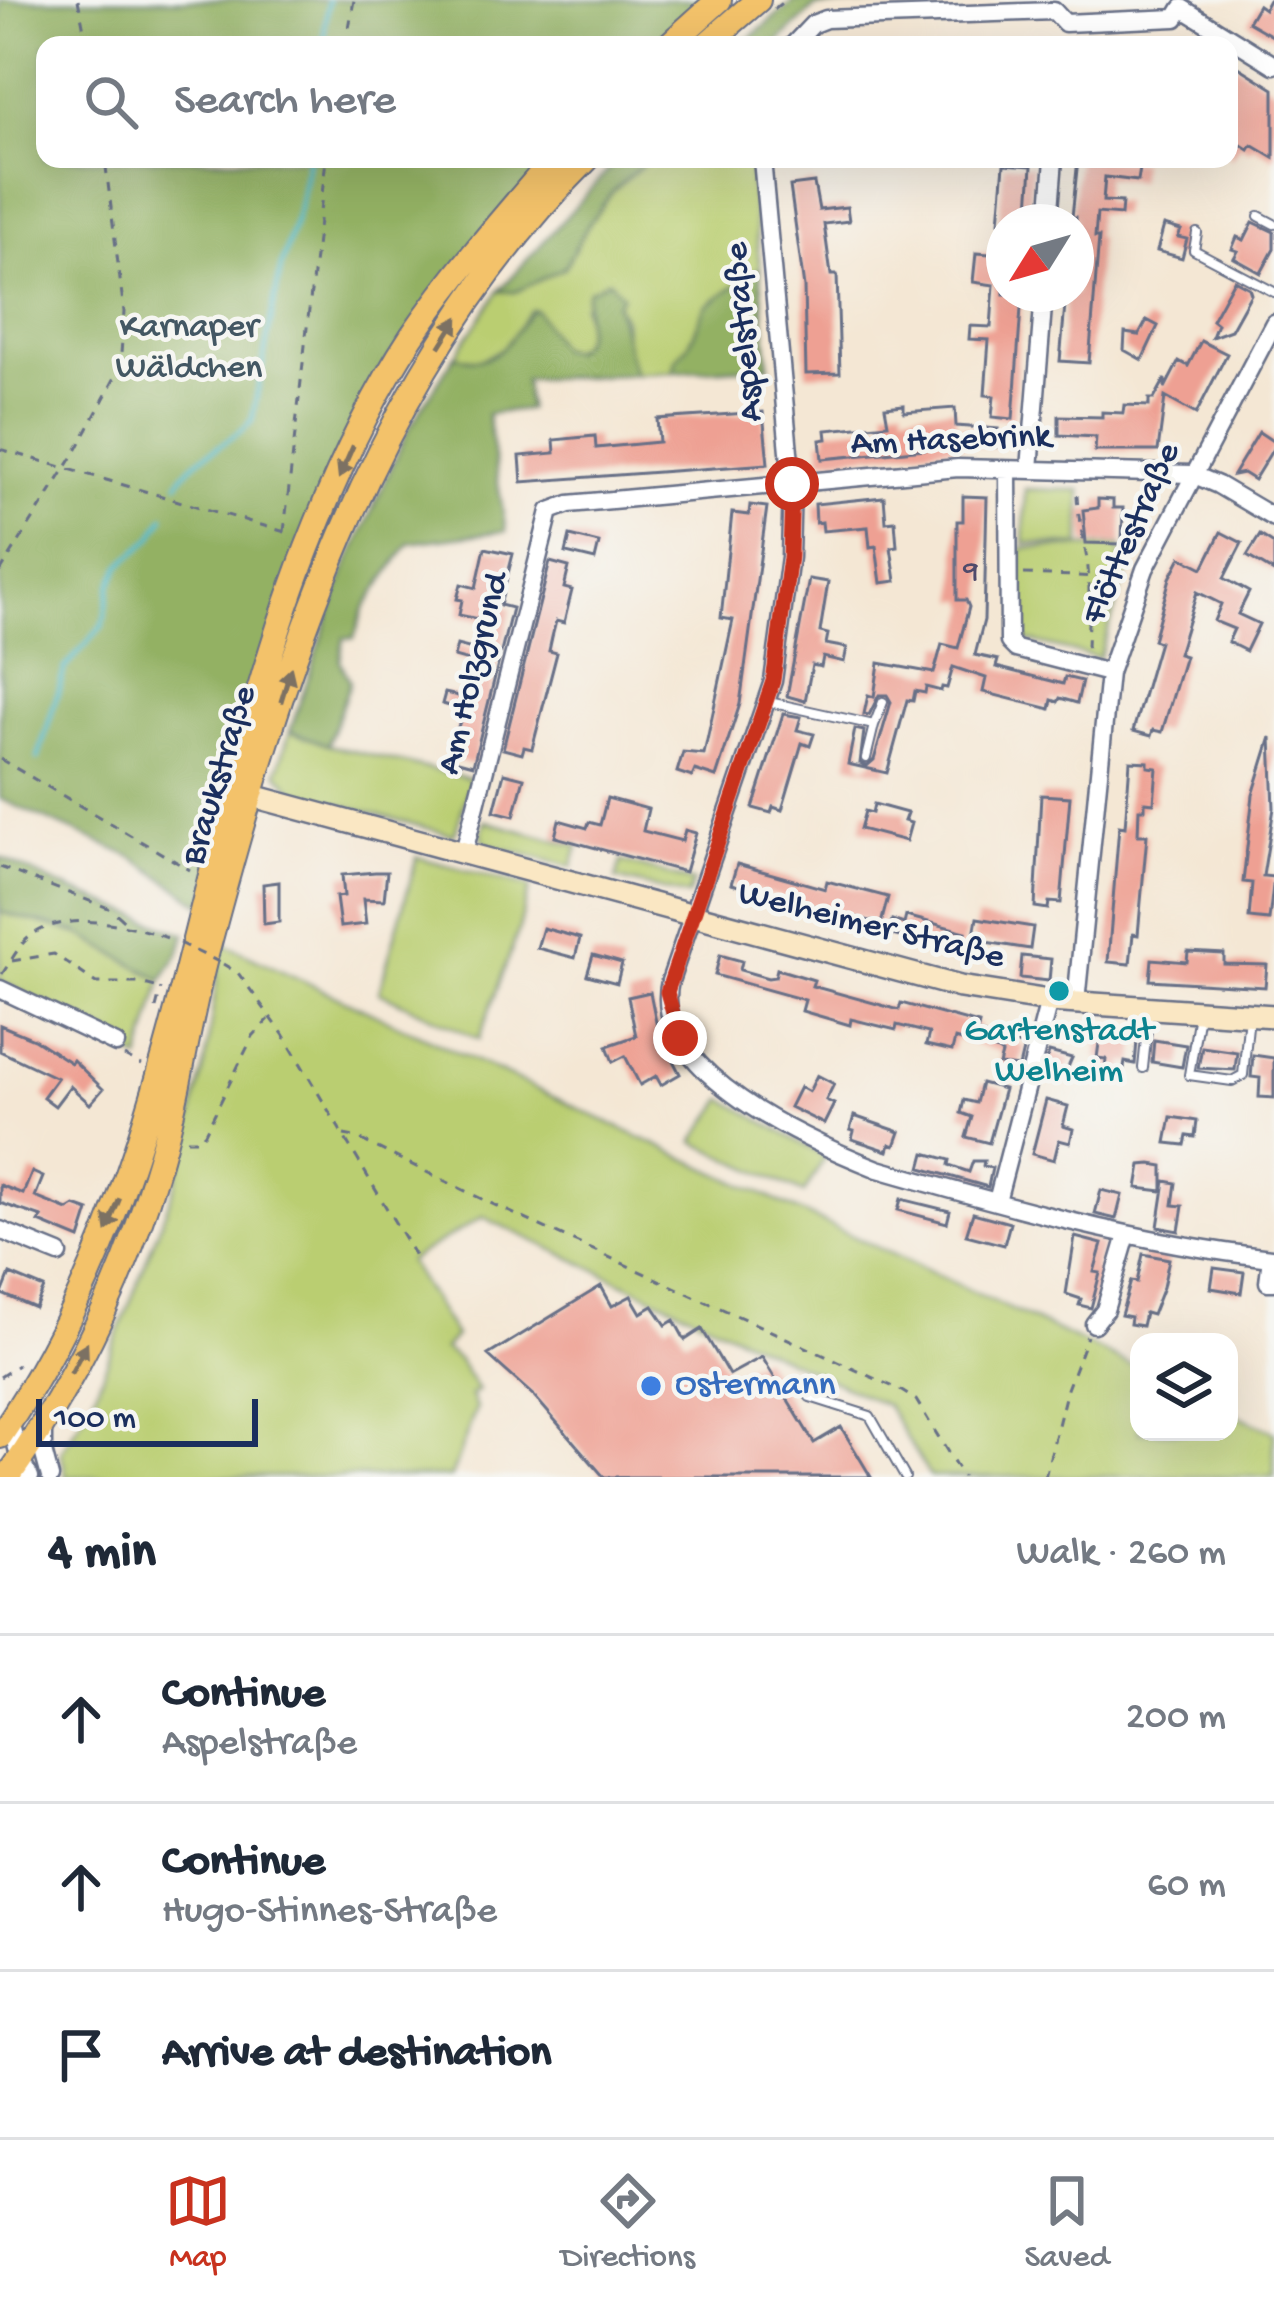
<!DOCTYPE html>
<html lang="en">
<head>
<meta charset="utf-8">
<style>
	body { margin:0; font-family:"Gochi Hand",sans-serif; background:#f6f6f7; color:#1f2937 }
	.controls { position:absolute; right:36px; bottom:36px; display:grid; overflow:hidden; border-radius:24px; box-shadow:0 12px 48px #0002 }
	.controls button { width:108px; height:108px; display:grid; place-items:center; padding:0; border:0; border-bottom:3px solid #e0e1e3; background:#fff; color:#1f2937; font:60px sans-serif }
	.compass { position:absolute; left:986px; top:204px; width:108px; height:108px; border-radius:50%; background:#fff; box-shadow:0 12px 48px #0002; rotate:233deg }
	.scale { position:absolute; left:36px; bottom:30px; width:222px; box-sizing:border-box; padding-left:12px; border:6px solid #1b2f5e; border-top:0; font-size:33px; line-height:42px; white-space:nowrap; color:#1b2f5e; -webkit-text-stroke:9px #f6f6f2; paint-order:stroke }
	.stop { position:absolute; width:36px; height:36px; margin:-27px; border:9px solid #c8321e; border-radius:50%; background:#fff }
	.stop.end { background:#c8321e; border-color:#fff; box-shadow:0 3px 12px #0008 }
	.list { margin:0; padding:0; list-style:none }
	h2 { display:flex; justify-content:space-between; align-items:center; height:156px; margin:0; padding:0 48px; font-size:51px }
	h2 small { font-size:39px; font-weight:400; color:#747a83 }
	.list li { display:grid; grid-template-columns:78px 1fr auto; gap:36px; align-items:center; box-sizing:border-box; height:168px; padding:0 48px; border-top:3px solid #e0e1e3 }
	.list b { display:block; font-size:45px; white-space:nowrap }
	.list p { margin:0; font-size:39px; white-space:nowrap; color:#747a83 }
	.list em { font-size:39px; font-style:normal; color:#747a83 }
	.icon { flex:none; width:66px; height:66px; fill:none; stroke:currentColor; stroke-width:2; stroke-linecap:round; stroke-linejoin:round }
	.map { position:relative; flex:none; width:1274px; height:1477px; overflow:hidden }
	.search { position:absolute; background:#fff; box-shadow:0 12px 48px #0002; left:36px; right:36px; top:36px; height:132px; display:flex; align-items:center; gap:30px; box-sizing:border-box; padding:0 42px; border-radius:24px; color:#747a83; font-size:45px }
	.sheet { height:660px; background:#fff }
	nav { display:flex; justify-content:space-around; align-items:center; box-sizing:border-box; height:168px; border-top:3px solid #e0e1e3; background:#fff; font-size:33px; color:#747a83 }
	nav a { display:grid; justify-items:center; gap:6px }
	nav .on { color:#c8321e }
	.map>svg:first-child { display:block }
</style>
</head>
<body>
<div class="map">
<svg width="1274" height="1477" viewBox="0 0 1274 1477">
	<rect width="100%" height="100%" fill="#f6f6f2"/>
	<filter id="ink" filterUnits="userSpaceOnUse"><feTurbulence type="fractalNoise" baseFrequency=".00833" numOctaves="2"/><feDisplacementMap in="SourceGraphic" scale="24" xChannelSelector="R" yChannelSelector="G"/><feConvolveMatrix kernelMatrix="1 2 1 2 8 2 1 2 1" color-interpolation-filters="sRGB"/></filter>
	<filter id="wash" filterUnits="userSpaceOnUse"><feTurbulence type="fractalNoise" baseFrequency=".004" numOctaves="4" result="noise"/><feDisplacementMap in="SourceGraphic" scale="48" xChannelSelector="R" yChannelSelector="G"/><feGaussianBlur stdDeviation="2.7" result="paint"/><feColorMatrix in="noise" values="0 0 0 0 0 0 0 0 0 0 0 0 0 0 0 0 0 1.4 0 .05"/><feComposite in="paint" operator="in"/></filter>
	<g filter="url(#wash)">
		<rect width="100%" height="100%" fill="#f4e7d4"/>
		<path fill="#bace71" stroke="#6a7e68" stroke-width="3" d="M649,159h100l11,109 -54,38 -17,38 -13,16 -2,12 -39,2 -10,-27 -1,-27 -8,-16 -33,1c3,20 8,35 -13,46l-11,-2 -5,-7c-14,1 -29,0 -42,3 -25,6 -24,23 -57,10l44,-64 16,1 49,-24 24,-43 24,-33z
			M1025,489l56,1v55l-57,-2z
			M1121,546v20l8,1 -30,91 -82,-20 4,-90z
			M290,731l38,14 143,34 -15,52 -4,4 -157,-43 -18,-20z
			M485,821l93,25 -6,21 -86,-23 -5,-10z
			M417,857l113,30 -11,42 -40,110 -100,-47z
			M621,861l72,21 -5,14 -72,-17z
			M0,912l77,21 85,47 -22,80 -13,-8 3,-8 -130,-63z
			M222,943l917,426v63h90v-21l45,21v45h-344l-43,-71 -404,-189 -75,44 47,75 -11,13 15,12 19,30 -7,4 5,14 -25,68h-385l-5,-25 31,-51 83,-215 30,-122z
			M724,1099l101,58 -21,36 -110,-51z"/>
		<path fill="#93b163" stroke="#577060" stroke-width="3" d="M0,0h706l-46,45h-615v114h508l-142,177 -104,207 -104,362 -71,-48 -132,-58z
			M795,0h171l-151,7 -40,38h-33z
			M618,159h31l-37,33 -24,33 -24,43 -49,24 -16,-1z
			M760,268l9,98 -95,6 2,-12 13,-16 17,-38z
			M609,280l13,15 -6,9c7,23 11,46 19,70l-111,6 4,29 -41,5 19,117 -97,12 -45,66 -10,29h-10l-4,22 10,22 -22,63 -38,-14 54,-158 64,-143 47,-75c41,17 55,-17 76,-45h5l23,39 11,2c26,-14 10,-37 18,-60z
			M0,857l61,29 124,48 -6,20 -17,26 -85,-47 -77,-21z"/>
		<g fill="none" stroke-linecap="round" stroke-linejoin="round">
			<path stroke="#50bacc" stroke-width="4.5" d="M323,45l5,-45
				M178,483c18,-32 51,-36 74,-63l29,-153 19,-63 8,-45
				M38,759l27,-91 38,-43 8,-40 10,-20 31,-27 12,-21"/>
		</g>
		<g id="blocks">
			<path fill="#eea093" d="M1269,0h5v37l-26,-15 10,-17 6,4z
				M1229,61l45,28v69l-22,-13 -3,5 -9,-6 -11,17z
				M1078,159l63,3 -3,19 -33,-4 -2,24 19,1 -1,13 -24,-2 -2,24h4l-10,126 -29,-2 6,-67h10v-77h-4z
				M1004,164l28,2 -4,56h-29z
				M814,183l5,27 28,-3 2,14 -25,3 7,51h6l3,98 -34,1 -2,-87 -14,-101z
				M1253,222l21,10v17l-13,24 -27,-15 4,-7 -6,-2 5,-12 7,3z
				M1164,225l17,5 -3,7 9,2 -5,19 -25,-7z
				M976,253l28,2v39h18l-9,125 -21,-2 2,-21 -9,-1 4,-55 -20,-1 1,-13 21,1 3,-42 -21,-3z
				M1234,280l15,8 2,6 -20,36 -19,7 5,-13 -5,-4z
				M1147,320l11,6 -16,34 -18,-10 1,-17 14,2z
				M1201,341l26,13 -31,60 -31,-17 -7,54h-63l1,-14 -37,-2v-19l43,1v-5l21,1 1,-8 25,1v-7h5l11,-20v9l14,-27 9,5z
				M904,405v7l51,-4 1,18 42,3 -2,18 -30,-2 -144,14 -2,-19 7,-1 -1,-9 62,-6 -3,-17z
				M763,412l5,52 -246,18 -2,-26 35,-3 -1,-13 41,-4 1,12 63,-6 -2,-23z
				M1259,432l15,10v5l-20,33 -11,-7 -10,2z
				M963,496l24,1 -3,123 -9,35 23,5 -2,7 67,17 2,-7 17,4 -5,22 -17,-5 -2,4 -6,-2 -2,9 -67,-17 3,-14 -33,-11 -6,21 -5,-1 -1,4 -15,-4 -1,6 -10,-2 -2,10 -6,-1 -20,73 -39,-9 7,-35 9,2 -4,32 7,3 7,-6 17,-58 -4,-7h-8l-10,20 -5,-1 4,-19 6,2 5,-34 55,10 8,-29 16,4 11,-41 -3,-7h-9v-79h6z
				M884,497l2,25 9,-1 2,25 -6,1 5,34 -15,2 -5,-37 -6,1 -2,-20 -45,4 -1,-9 -6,1 -1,-19z
				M1098,499l15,1v8h10l-1,36 -36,-1 -3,-33 15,-2z
				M750,505l17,2 -27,197 -24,73 -21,-7 -3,7 -15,-5 6,-20 21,2 29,-134 -12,-2 11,-105 17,2z
				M1221,532l21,11 -18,35 25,14 -11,22 21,10 -13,27 -18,-9 6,-13 -20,-8 7,-17 -24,-12 -19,62 7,2 -23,76 -9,-2 -2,6 -18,-5 26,-89 -6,-2 17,-62 11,-21 22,11z
				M1260,535l14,9v28l-27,-16z
				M570,536l29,7 -4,17 -29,-7z
				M485,548l28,6 -13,51 12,3 -39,157 -26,-7 17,-48 -22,-6 3,-11 22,5 9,-35 -22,-6 3,-12 23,6 7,-30 -28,-6 3,-15 -5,-1 4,-15 15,4z
				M550,562l19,5 -5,21 8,2 -8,33 -8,-2 -4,16 -3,14 8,2 -25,96 -8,-2 -2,7 -19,-5z
				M809,579l19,3 -8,50 8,2 -2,10 21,4 -3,14 -21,-5 -2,10 -9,-2 -7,36 -18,-5z
				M783,714l18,3 -4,13 17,4 -4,12 -8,-3 -20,67 -9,-3 -2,6 -18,-5z
				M1271,737l3,71 -11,68 11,1 -5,43 -20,-2 3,-35 -9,-1 10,-87z
				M1130,761l18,1v5l9,1 -3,35 -9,-1v7h-6l-1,26h9l-9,100 -5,-1 -3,30 -22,-2 11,-136 6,1z
				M504,773l20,5 -10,38 -20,-5z
				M1041,795l29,2 -9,106 -12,-1 -1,7 -13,-2z
				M607,798l41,11 -5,22 39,10 3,-11 11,3 -11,39 -130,-35 4,-17 28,8 2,-6 11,3z
				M874,804l33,9 -3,8 7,2 -5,18 -46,-12 5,-18 7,2z
				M737,864l88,25 2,-8 61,16 -7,27 -150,-40z
				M375,872h12l-3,28 -21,-1 3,25 -26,3 -4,-30 8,-1 -2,-21z
				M279,882v40l-15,2 -1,-40z
				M906,916l60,16 -6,21 -72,-19 4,-14 12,4z
				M977,918l56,9 -3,22 -57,-9z
				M543,928l37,10 -5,20 -38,-10z
				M1188,952l36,2v10l43,1 -2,22 -115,-7 2,-21 35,3z
				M593,955l29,8 -5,20 -30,-8z
				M720,955l22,6 -2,9 28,8 7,-1 2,-8 37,11 -2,6 87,24 2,-7 78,21 -2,9 47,13 -5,21 -20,-2 3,-11 -4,-3 -43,-12 -3,12 -26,-6 3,-12 -32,-8 -1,5 -45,-11 -1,6 -48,-14 3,-11 -90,-25z
				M1022,956l29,3 -2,22 -29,-3z
				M650,992l8,40 22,42 -19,11 -5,-9 -16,9 -15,-29 -12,6 -6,-16 29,-10 -8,-39z
				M0,1025l34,14 37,24 2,-3 30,29 -13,15 -20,-18 -15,20 -12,-9 14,-19 -57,-27z
				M1100,1036l37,5 -2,23 -10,-2 -3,18 -18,-2 2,-19 -9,-1z
				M1154,1040l32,5 -4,22 -30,-5z
				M1202,1047l35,5 -2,18 -37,-2z
				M1049,1052l23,6 -10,23 -19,-7z
				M1253,1055l21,3v40l-15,-1 1,-19 -9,-1z
				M817,1075l17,9 -8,16 8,4 -10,20 -34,-17 10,-20 9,5z
				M981,1083l23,6 -15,54 -23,-6 6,-20 -11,-4 3,-13 12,3z
				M1046,1100l22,6 -5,20 10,3 -3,14 -11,-3 -5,20 -22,-6z
				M854,1116l46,16 -5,14 -5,-2 -2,7 -36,-12 2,-8 -4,-1z
				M1171,1117l26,4 -2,16 -8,-1 -2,9 -19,-2z
				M925,1153l25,7 -1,5 20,7 4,-11h11l-1,5 9,2 -4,19 -67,-19z
				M1151,1164l12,2v25l-26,-3 4,-23z
				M32,1172l11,5 -8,20 33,13 7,-4 14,5 -9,28 -41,-17 3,-5 -42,-14v-18l23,9z
				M1165,1181l11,2 -3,22 10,1 -4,25 -21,-4z
				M1101,1190l21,5 -6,24 -21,-5z
				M901,1199l49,12 -3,12 -49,-13z
				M973,1213l37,10 -6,22 -38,-10z
				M1075,1237l27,7 -8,28 6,1 -9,35 -12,-3 2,-6 -15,-5z
				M1143,1254l26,5 -6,28 -11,28 -7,-2 -3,13 -12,-2 1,-7 -10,-2 10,-34 6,1z
				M1214,1268l30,4 -3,21 -30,-5z
				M10,1274l34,14 -9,20 -33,-14z
				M601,1286l11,20 19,-10 10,17 12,-7 13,19 8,-5 11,20 17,-11 27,46 33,-18 52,86 27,-16 30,50h-267l-69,-80 -47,-42z"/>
		</g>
	</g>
	<g filter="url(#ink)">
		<use href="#blocks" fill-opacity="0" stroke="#676f87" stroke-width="3"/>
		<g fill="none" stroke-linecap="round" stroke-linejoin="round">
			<g stroke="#676f87" stroke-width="12">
				<path id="lane" d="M1259,216l15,8
					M1197,233l-3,17 80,42
					M769,702l105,23 -8,33
					M874,725l9,-23
					M1199,1014l-10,61 43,6 11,-6 6,-59
					M1143,1068l6,-58
					M810,1397l60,19 35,61"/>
			</g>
			<g stroke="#676f87" stroke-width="21">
				<path id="street" d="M793,45l20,-21 13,-5 228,-8 11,12 111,-5 6,-10 92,57
					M762,159l30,325 -2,73 -17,124 -103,300c-22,91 142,162 208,188 129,37 259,74 393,89l-3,24h6
					M1049,222l5,-63
					M1030,469l14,-175
					M1008,470l1,172 7,7 93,24
					M464,852l86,-341 19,-7 389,-36 234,6 26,11 56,33
					M0,989l116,55
					M1076,1002l33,-329 36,-104 129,-246
					M997,1201l52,-200
					M0,1230l59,24
					M1094,1324l11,-14 22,-75
					M10,1421l10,39 10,17
					M43,1425v26l7,26"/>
			</g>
			<g stroke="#676f87" stroke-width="26">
				<path id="secondary" d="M253,796l707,191 89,14 225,15"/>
			</g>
			<g stroke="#676f87" stroke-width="28">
				<path id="primary" d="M669,45l50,-45
					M706,45l52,-45
					M0,1436c181,-263 194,-597 307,-888 28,-72 63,-148 105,-212 42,-62 93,-120 142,-177
					M8,1477c64,-91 115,-195 147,-302 22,-69 31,-142 49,-213 76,-287 166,-589 383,-803"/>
			</g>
			<path stroke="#676f87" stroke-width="3" stroke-dasharray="9 9" stroke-linecap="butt" d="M78,0l9,45
				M774,9l11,-9
				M346,45l8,-45
				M0,449l292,85
				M1077,495c1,21 5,38 9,59 6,31 1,68 1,100
				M284,532l42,-373
				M0,572l75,-119 45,-85 4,-56 -19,-153
				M1024,574l104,4
				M0,759l190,111
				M0,867l111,42 17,15
				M12,961l42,-7 42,29h45l18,5
				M223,964l15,9 45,61 132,222
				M2,974c7,-10 14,-23 22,-32 32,-35 111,-18 148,-2
				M156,1008l5,-20
				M124,1056l18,9
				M344,1135l11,2 133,65 412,188 16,10 47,77
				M187,1140h11l7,-7 48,-97 16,-17
				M0,1377l18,-12
				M1027,1477l16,-1
				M1045,1477l22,-88 20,-53"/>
			<use href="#lane" stroke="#fff" stroke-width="8"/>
			<use href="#street" stroke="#fff" stroke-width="16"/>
			<use href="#secondary" stroke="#fae7c3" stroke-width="21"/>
			<use href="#primary" stroke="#f3c26a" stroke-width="24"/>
			<path stroke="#676f87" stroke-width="3" stroke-dasharray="9 9" stroke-linecap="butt" d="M179,943l42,20"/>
		</g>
		<defs><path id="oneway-solid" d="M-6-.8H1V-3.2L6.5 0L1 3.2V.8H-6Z" transform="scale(3)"/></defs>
		<g fill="#7c7163">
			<use href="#oneway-solid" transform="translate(449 332) rotate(-58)"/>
			<use href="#oneway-solid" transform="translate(346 462) rotate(114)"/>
			<use href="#oneway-solid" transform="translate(286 685) rotate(-73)"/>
			<use href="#oneway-solid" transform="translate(113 1215) rotate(112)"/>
			<use href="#oneway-solid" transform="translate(79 1358) rotate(-62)"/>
		</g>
	</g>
	<g fill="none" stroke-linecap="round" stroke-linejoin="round" filter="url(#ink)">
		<path stroke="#c8321e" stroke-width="15" d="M680,1038l-13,-46 106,-311 17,-124 2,-73"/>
	</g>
	<circle fill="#0f9aa8" stroke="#f6f6f2" stroke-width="4.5" cx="1059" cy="991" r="12"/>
	<circle fill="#3f7fe0" stroke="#f6f6f2" stroke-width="4.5" cx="651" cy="1386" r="12"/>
	<g text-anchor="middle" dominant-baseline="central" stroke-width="9" stroke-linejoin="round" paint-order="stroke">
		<g font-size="30" fill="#504b6b">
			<text x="971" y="572">9</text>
		</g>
		<g font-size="36" fill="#435763" stroke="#f6f6f2">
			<text x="189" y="328">Karnaper<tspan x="189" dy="41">Wäldchen</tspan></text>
		</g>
		<g font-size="36" fill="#1b2f5e" stroke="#f6f6f2">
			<text transform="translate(746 332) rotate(-95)">Aspelstraße</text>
			<text transform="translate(951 442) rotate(-2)">Am Hasebrink</text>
			<text transform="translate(1133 534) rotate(-66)">Flöttestraße</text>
			<text transform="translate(475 674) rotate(-76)">Am Holzgrund</text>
			<text transform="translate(221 776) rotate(-73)">Braukstraße</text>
			<text transform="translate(871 927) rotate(14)">Welheimer Straße</text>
		</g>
		<g font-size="36" fill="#0d838f" stroke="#f6f6f2">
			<text x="1059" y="1032">Gartenstadt<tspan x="1059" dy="41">Welheim</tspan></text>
		</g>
		<g font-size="36" fill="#366cbe" stroke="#f6f6f2" text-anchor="start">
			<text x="675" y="1386">Ostermann</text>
		</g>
	</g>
</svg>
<div class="controls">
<button><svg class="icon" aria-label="layers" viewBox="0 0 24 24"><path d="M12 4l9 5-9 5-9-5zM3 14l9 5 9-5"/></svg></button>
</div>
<svg class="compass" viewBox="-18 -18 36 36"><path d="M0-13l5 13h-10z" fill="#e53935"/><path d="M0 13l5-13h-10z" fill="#747a83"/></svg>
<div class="scale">100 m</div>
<div class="stop" style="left:792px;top:484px"></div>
<div class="stop end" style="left:680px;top:1038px"></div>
<div class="search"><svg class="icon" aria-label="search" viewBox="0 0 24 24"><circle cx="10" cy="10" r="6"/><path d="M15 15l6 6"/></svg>Search here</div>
</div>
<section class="sheet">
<h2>4 min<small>Walk · 260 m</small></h2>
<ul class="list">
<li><svg class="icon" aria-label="ahead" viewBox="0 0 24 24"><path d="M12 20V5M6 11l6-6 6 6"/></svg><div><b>Continue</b><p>Aspelstraße</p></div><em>200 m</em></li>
<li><svg class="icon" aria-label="ahead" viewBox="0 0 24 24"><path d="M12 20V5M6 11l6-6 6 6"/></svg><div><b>Continue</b><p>Hugo-Stinnes-Straße</p></div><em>60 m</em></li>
<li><svg class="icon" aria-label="arrive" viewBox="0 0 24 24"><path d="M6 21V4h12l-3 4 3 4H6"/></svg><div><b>Arrive at destination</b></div></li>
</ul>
</section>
<nav>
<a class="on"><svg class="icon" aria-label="map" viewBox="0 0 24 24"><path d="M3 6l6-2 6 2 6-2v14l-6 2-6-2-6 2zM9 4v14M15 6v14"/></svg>Map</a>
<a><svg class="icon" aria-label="directions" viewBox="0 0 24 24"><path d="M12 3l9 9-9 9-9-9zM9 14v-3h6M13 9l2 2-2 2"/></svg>Directions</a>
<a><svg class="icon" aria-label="saved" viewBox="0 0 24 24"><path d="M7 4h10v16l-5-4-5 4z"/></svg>Saved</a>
</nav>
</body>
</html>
